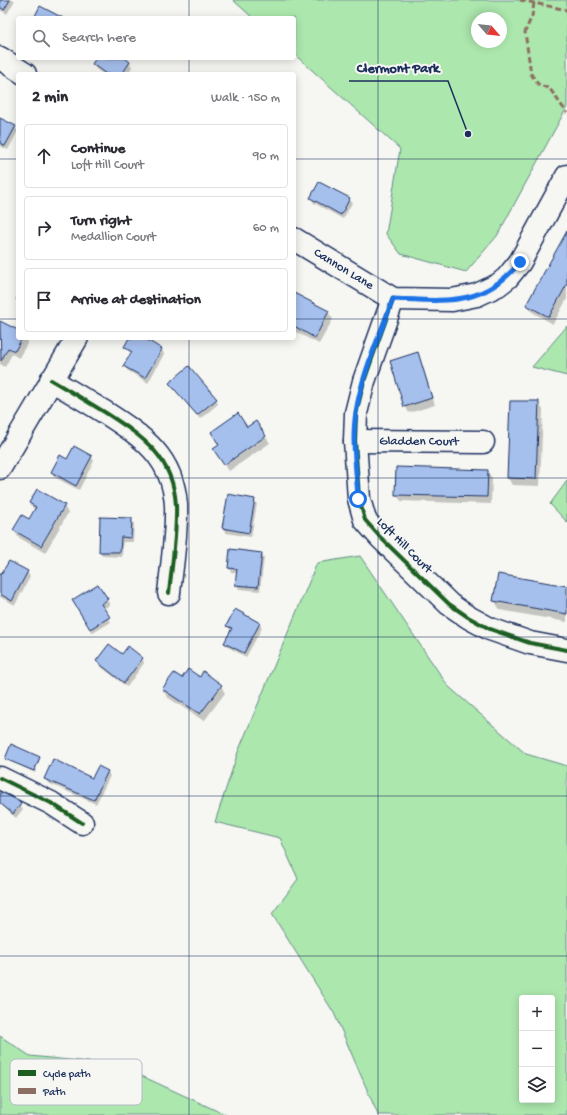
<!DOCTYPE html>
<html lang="en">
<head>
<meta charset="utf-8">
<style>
	body { margin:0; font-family:"Gochi Hand",sans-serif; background:#f7f7f7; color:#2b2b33 }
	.controls { position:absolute; right:12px; bottom:12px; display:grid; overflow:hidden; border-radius:4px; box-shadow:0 2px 10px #0003 }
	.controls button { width:36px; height:36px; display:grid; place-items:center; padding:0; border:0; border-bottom:1px solid #e1e1e2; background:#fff; color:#2b2b33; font:20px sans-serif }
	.compass { position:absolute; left:471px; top:12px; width:36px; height:36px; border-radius:50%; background:#fff; box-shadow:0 2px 10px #0003; rotate:118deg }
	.stop { position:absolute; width:12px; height:12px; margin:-9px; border:3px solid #1a73e8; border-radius:50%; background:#fff }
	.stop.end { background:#1a73e8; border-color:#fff; box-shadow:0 1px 4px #0008 }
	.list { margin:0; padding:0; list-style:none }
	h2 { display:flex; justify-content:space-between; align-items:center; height:52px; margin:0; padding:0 16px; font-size:17px }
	h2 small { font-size:13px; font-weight:400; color:#7c7c81 }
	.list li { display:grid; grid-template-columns:26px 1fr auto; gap:12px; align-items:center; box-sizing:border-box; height:64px; margin:0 8px 8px; padding:0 8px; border:1px solid #e1e1e2; border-radius:4px }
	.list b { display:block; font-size:15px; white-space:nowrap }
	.list p { margin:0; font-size:13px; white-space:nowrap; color:#7c7c81 }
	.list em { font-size:13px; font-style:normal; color:#7c7c81 }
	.icon { flex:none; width:22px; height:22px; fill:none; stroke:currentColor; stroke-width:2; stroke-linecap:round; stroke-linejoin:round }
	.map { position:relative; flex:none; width:567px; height:1115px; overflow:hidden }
	.search { position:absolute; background:#fff; box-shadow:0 2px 10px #0003; left:16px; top:16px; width:280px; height:44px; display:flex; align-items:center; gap:10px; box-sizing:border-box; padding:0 14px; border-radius:4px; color:#7c7c81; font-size:15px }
	.panel { position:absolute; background:#fff; box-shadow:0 2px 10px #0003; left:16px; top:72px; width:280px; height:268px; border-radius:4px }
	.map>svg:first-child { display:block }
</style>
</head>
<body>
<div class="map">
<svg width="567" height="1115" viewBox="0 0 567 1115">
	<rect width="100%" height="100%" fill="#f6f6f2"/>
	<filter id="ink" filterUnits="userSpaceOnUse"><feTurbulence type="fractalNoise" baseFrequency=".025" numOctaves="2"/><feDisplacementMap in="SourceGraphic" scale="8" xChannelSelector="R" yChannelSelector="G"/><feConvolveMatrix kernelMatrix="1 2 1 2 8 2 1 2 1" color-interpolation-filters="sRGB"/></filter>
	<g filter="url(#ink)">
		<path fill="#ace7ad" stroke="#648b86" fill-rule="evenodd" d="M233,0h334v107l-70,129 -31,36 -65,-18 -15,-20 14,-85 -106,-95v-36h-41zM477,18h24v24h-24z
			M567,326v50l-35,-9z
			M567,481v41l-17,-18z
			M360,556l88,130 78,68 41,12v349h-189l-44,-102 -62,-99 26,-35 -18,-41 -65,-16 23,-70 79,-189zM522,998h30v102h-30z
			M0,1036l30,20 88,9 108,50h-226z"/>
		<path fill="#0003" d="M0,0h15l-8,14 -7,-4z
			M97,58h26l7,5 2,4 -4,7h-25l-7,-5 -3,-5z
			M0,119l15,8 3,4 -10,19 -8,-4z
			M319,183l30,16 3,4 -9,16 -29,-16 -3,-5z
			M567,233v66l-14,25 -21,-12 -4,-7z
			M18,294v9l-3,-4z
			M294,294l34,18 5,7 -14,25 -25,-13z
			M0,322l18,10v6h8l2,4 -9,16 -7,-4 -7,13 -5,-3z
			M130,338h12l20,12 2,4 -16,29 -21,-13 -3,-4 7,-12 -6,-7z
			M417,353l4,8 14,44 -26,8 -4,-7z
			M173,388l43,11 2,5 -18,15z
			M538,402l5,8 -3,76 -28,-1 -4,-7z
			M256,422l14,21 -41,28 -10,-15 28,-27z
			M91,456l3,5 -15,29 -25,-13 -2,-5z
			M487,471l5,7 -1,26 -90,-3 -5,-7z
			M254,500l3,4 -6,33 -25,-4 -3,-5z
			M30,503l34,3 4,7 -23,40 -27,-16 -4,-7 15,-10 5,-10z
			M131,519l3,5 -1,18h-10l-1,15 -20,-1 -2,-4z
			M261,554l3,4 -4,33 -21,-2 -3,-5 2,-11 -7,-1 -2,-4z
			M27,572l3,5 -15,28 -15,-8v-22z
			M98,585l12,20 -7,4 8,13 -18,11 -20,-32z
			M567,587v35l-67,-12 -6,-10z
			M259,623l3,5 -16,29 -18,-10 -3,-4 7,-12 -5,-5z
			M122,655l20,3 2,5 -17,24 -27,-21 -3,-5z
			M200,678l21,8 4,7 -21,28 -37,-24 -4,-7 19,-11z
			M39,757l1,2 -5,14 -29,-14z
			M107,771l3,5 -14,28 -48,-21 -3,-4h48z
			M3,789l20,20 -7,9 -16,-14v-13z"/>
		<path fill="#a6c0ed" stroke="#1b2f5e" d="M0,0h10l-6,10 -4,-3z
			M40,6l23,12h-29z
			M96,58h29l5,4 -8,12h-16l-14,-10z
			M0,118l16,8 -11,20 -5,-3z
			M319,182l31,16 -9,17 -31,-17z
			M567,231v53l-18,33 -23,-12z
			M294,293l35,18 -14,27 -21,-12z
			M0,321l18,9v8h4l-7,13 -7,-3 -7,13z
			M129,338h15l18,11 -17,29 -22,-12 9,-14 -8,-5z
			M418,352l14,46 -28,9 -14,-46z
			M189,366l28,33 -20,16 -28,-32z
			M510,401h29l-3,78 -29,-1z
			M238,413l9,14 9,-6 10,15 -42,29 -11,-16 6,-4 -8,-13z
			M74,446l18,10 -16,30 -25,-14 9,-17 7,4z
			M396,467l92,3 -1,27 -92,-2z
			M37,489l28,16 -24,41 -28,-16 9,-15 7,4 7,-12 -7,-4z
			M228,494l27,5 -6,34 -27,-5z
			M100,517l32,1 -1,20 -10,-1 -1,15h-21z
			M230,549l32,4 -4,34 -23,-2 2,-16 -9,-1z
			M9,561l19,10 -16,30 -12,-7v-20h1z
			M498,574l69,12v28l-74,-13z
			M98,584l10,15 -7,5 9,13 -20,12 -18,-29z
			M235,609l25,14 -16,30 -20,-10 8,-15 -6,-2z
			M109,644l13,10 6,-8 15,12 -19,25 -28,-22z
			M188,669l12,8 3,-6 19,14 -22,29 -38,-25 12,-16 8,5z
			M11,744l29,13 -6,14 -29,-12z
			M53,759l39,19 6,-12 10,5 -14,29 -50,-21z
			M3,787l18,17 -8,10 -13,-11v-13z"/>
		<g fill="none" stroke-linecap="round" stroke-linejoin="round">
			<g stroke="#1b2f5e" stroke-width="25">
				<g id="minor">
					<path d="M0,58l25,16"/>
					<path id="s1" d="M294,239l99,60 59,1 25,-5 21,-10 9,-7 13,-16 47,-86"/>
					<path d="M393,299l-29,82 -8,32 -1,28 4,58 6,21 15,17 69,67 19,13 22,12 40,14 37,7"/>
					<path d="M51,380c19,11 37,22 55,33 37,24 67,44 70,92 1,29 -4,59 -7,88"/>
					<path id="s2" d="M355,441l128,1"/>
					<path d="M0,468l77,-130"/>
					<path d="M0,778l51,25 31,20"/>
				</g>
			</g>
			<use href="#minor" stroke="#f6f6f2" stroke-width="22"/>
			<path stroke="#8d6e63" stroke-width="3" stroke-dasharray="6 3" stroke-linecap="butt" d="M520,0l47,10
				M534,3l-2,13 -7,16 6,42 7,10 12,5 17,24"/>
			<g stroke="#f6f6f2" stroke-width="6">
				<path id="cycleway" d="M393,299l-29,82 -8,32 -1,28 4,58 6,21 15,17 69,67 19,13 22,12 40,14 37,7
					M51,380c19,11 37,22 55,33 37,24 67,44 70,92 1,29 -4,59 -7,88
					M0,778l51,25 31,20"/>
			</g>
			<use href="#cycleway" stroke="#1b5e20" stroke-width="4"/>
		</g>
	</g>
	<g fill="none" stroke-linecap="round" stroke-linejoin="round" filter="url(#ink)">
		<path stroke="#1a73e8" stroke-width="5" d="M358,499c-1,-27 -7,-58 -2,-86 5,-37 24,-78 37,-114 53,2 91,8 127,-37"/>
	</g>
	<path fill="none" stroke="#1b2f5e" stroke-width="1" stroke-opacity="0.55" d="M189,0v18M378,0v1115M189,58v16M0,159h18M294,159h273M0,319h18M294,319h273M189,338v777M0,478h567M0,637h567M0,796h567M0,956h567"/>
	<g text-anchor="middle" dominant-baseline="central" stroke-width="4" stroke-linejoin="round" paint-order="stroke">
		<g font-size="13" fill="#1b2f5e" stroke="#f6f6f2">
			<text stroke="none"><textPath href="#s1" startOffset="58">Cannon Lane</textPath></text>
			<text stroke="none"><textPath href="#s2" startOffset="64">Gladden Court</textPath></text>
			<text transform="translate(404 546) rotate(45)">Loft Hill Court</text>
		</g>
	</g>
	<rect x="10" y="1059" width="132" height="46" rx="6" fill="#f6f6f2" stroke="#b4bac6" stroke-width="1"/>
	<rect x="18" y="1070" width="18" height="6" fill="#1b5e20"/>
	<rect x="18" y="1088" width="18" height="6" fill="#8d6e63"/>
	<g font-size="11" fill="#1b2f5e">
		<text x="43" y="1077">Cycle path</text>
		<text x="43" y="1095">Path</text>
	</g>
	<path fill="none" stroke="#1b2f5e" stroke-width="1.5" d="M468 134L448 81H349"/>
	<circle fill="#1b2f5e" stroke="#f6f6f2" stroke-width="1.5" cx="468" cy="134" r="4"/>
	<g font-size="14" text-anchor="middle" font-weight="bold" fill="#1b2f5e" stroke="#f6f6f2" stroke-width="4" stroke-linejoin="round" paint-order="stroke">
		<text x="398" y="72">Clermont Park</text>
	</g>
</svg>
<div class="controls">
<button>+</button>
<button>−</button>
<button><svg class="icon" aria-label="layers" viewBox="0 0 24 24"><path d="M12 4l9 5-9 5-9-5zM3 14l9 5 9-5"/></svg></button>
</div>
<svg class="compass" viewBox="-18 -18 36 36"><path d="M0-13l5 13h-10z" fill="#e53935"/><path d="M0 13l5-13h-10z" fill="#7c7c81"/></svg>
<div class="stop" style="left:358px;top:499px"></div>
<div class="stop end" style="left:520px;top:262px"></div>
<div class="search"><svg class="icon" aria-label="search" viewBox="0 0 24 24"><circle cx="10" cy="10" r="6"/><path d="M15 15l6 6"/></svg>Search here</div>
<section class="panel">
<h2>2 min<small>Walk · 150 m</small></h2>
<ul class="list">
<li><svg class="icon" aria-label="ahead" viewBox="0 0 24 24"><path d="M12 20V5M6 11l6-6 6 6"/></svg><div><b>Continue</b><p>Loft Hill Court</p></div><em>90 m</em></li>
<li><svg class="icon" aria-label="right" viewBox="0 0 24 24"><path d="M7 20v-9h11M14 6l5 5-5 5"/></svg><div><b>Turn right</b><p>Medallion Court</p></div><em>60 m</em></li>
<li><svg class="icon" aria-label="arrive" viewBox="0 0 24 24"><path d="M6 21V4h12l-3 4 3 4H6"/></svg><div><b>Arrive at destination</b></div></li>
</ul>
</section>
</div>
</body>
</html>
